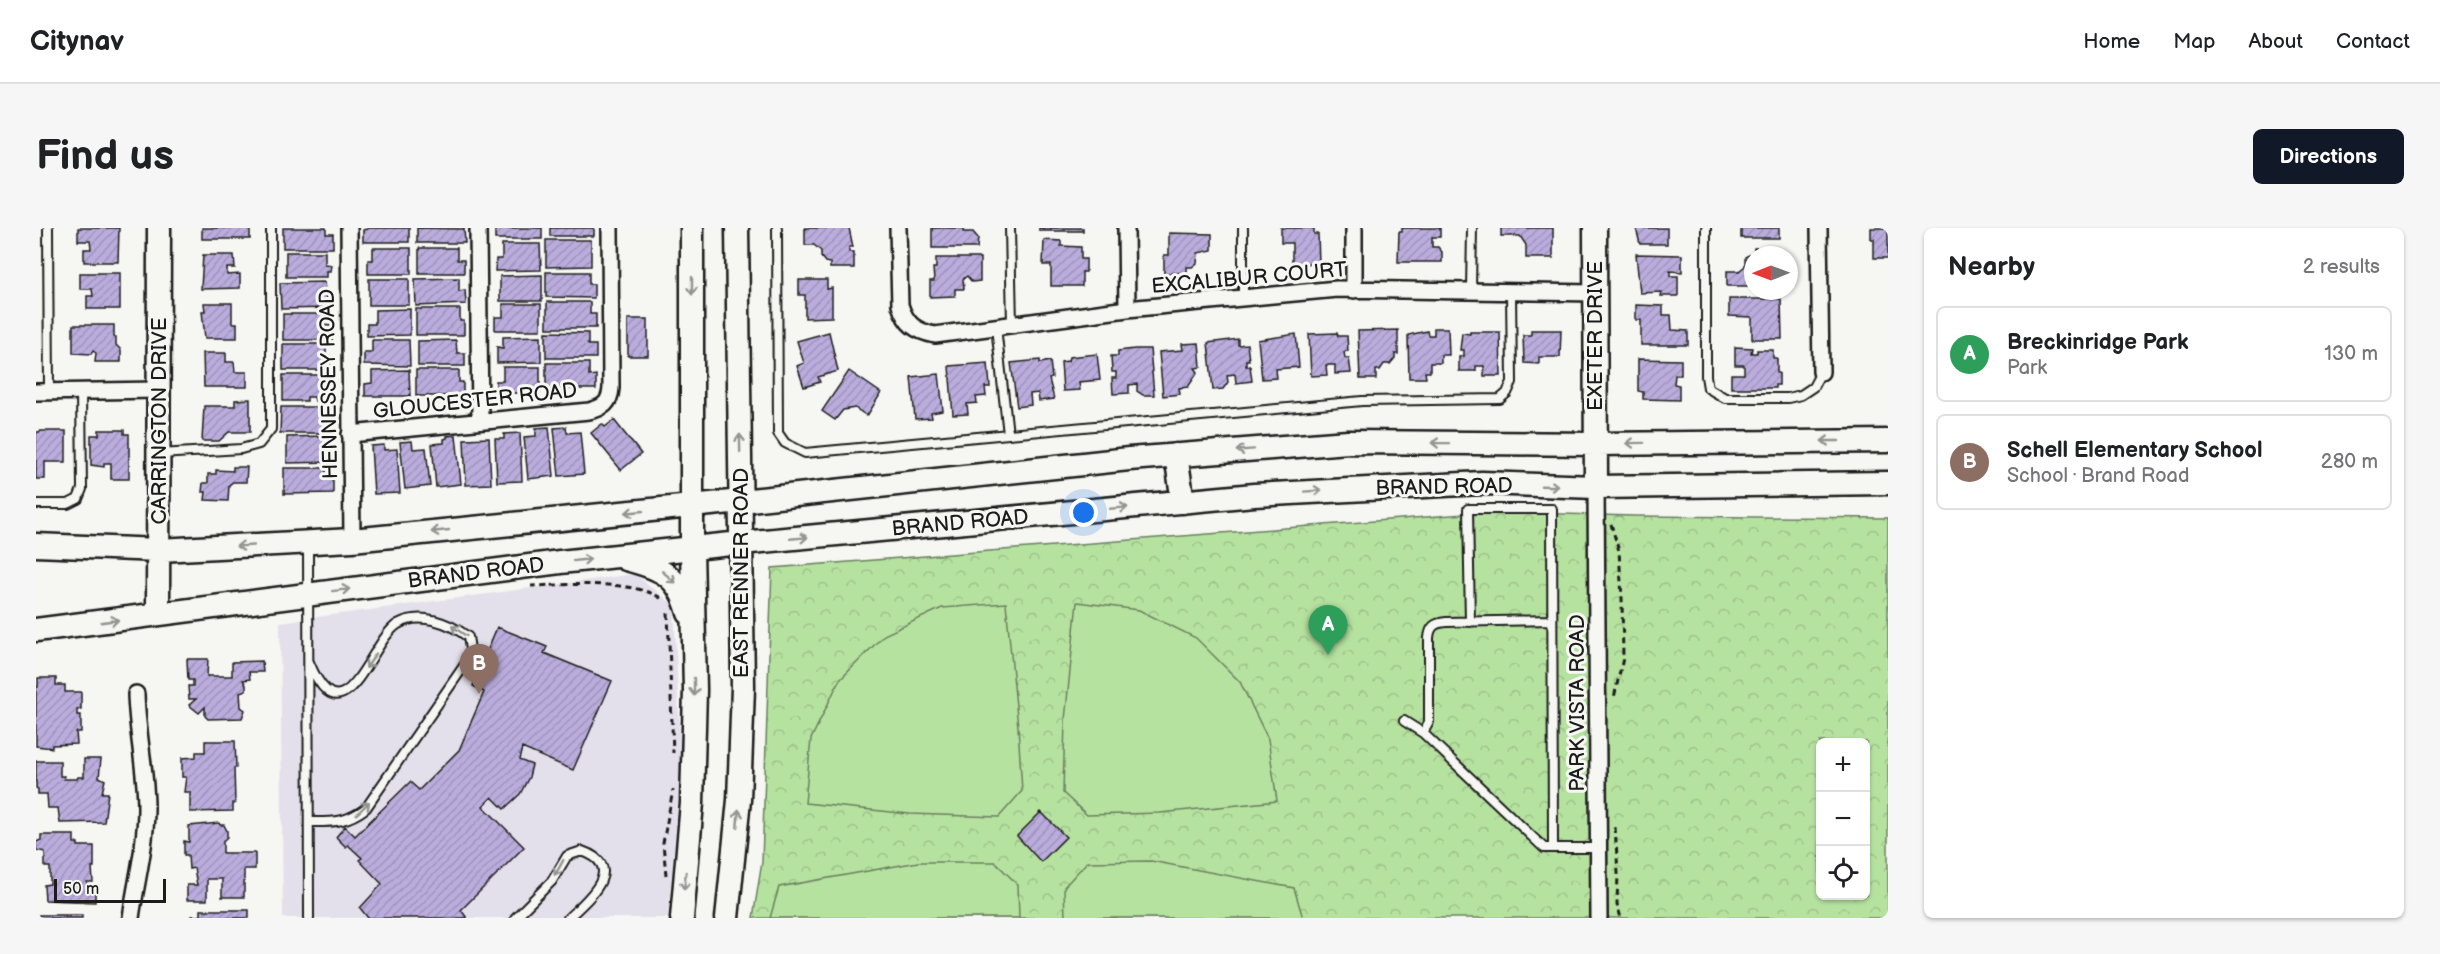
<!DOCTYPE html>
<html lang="en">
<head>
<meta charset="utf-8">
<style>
	body { margin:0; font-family:"Balsamiq Sans",sans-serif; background:#f6f6f6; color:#202124 }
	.controls { position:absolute; right:18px; bottom:18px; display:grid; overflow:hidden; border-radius:9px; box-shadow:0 2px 4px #0004 }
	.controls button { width:54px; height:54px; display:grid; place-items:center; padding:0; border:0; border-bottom:2px solid #e0e0e0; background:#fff; color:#202124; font:30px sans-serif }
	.compass { position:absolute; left:1708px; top:18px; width:54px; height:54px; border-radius:50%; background:#fff; box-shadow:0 2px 4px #0004; rotate:269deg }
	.scale { position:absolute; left:18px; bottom:15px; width:112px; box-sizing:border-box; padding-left:6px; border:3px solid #1c1c1c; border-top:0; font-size:16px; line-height:21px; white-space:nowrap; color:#1c1c1c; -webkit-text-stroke:4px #f6f6f2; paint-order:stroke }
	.you { position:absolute; left:1048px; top:285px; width:21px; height:21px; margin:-15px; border:4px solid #fff; border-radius:50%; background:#1a73e8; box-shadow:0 0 0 9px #1a73e833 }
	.badge { display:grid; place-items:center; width:39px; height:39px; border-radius:50%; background:#111827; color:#fff; font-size:20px; font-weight:700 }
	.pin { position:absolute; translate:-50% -50px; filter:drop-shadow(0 2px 3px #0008) }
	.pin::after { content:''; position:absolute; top:32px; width:21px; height:18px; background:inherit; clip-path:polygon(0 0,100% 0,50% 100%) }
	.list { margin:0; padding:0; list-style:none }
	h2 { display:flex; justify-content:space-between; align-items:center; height:78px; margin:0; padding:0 24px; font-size:26px }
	h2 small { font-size:20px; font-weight:400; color:#757577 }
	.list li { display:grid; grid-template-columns:39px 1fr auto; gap:18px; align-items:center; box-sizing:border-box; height:96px; margin:0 12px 12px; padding:0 12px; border:2px solid #e0e0e0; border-radius:9px }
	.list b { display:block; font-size:22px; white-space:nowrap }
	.list p { margin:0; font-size:20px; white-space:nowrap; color:#757577 }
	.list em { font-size:20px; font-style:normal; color:#757577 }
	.icon { flex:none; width:33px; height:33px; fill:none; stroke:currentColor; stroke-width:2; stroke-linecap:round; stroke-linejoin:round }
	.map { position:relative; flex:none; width:1852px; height:690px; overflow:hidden; border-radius:9px }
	header { display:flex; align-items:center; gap:36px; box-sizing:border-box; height:84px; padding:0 30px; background:#fff; border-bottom:2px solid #e0e0e0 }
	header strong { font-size:28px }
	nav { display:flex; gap:33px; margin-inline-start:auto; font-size:21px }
	.intro { display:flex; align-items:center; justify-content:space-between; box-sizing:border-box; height:144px; padding:0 36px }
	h1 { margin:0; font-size:42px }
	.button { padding:15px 27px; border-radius:9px; background:#111827; color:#fff; font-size:21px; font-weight:700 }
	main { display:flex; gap:36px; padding:0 36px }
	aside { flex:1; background:#fff; border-radius:9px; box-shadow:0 2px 4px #0004 }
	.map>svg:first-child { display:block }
</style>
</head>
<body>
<header>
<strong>Citynav</strong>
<nav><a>Home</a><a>Map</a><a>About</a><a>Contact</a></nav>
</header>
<div class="intro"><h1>Find us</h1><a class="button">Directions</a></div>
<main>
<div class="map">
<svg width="1852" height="690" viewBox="0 0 1852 690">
	<defs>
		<pattern id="forest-crowns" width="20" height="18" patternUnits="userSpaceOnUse" patternTransform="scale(1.5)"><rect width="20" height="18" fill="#b6e2a0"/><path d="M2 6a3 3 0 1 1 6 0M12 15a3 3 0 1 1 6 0" fill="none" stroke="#9cc189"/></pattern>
		<pattern id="building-hatch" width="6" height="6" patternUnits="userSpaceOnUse" patternTransform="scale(1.5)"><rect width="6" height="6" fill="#baacdc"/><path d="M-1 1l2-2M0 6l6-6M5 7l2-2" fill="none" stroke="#9f93bc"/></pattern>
	</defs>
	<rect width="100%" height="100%" fill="#f6f6f2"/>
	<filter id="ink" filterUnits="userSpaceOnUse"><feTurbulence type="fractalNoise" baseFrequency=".0167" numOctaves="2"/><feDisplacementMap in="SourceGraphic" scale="12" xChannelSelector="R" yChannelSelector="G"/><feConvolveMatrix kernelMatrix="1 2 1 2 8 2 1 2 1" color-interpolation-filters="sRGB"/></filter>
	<g filter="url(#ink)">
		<path fill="#e4e0eb" d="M599,346l39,31 7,161 -13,152h-385l-3,-296z"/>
		<path fill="url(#forest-crowns)" stroke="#697f5e" stroke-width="1.5" fill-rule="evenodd" d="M1454,284l144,4 254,2v400h-1135l9,-56 10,-294zM1784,514h46v154h-46z"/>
		<path fill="#b6e2a0" stroke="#697f5e" stroke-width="1.5" d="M1041,374l62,8 57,28 44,44 28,57 9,62 -117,12 -73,2 -24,-22 2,-73z
			M970,375l12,124 4,64 -23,26 -89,-3 -105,-11 6,-64 28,-58 45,-46 58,-27z
			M1115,633l143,27 9,30h-238l-1,-31 23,-25z
			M882,634h77l23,23 1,33h-249l9,-31z"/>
		<path fill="url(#building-hatch)" stroke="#1c1c1c" stroke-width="1.5" d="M42,0h41l-1,34h-34v-13h7l-1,-8h-12z
			M166,0h48v11h-48z
			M247,0h43v6h7v14h-50z
			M334,0h39v14h-46v-12z
			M381,0l47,1 1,14h-48z
			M459,0h47v11h-47z
			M514,0h44v8h-44z
			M769,0h44l4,19h-4v5h5v16h-24v-5l-5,-1 -4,-5v-6l-7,-6h-9z
			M896,0h32v4h9l5,6 -1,10h-45z
			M1003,0h44v3h-44z
			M1245,0h33v6h4l1,30h-27v-21h-11z
			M1366,0h38v9h-8v10h6l4,5v10h-44l1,-30h3z
			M1465,0h52v30h-27v-13l-6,-9h-19z
			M1600,0h31v16h-27z
			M1705,0h38v10h-38z
			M1835,0h17v30h-14v-19h-3z
			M1133,5l43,1v16l-14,3 -1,10 -5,4h-5v6h-23v-18h5z
			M510,12h45v26l-45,1z
			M1008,12l17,1v5l20,1v12h5v13h-4v14h-31v-21h-8z
			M466,16h38l1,26 -46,1 1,-12h6z
			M337,20h38v26h-43v-14h5z
			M383,20h38v12h7v13h-45z
			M1718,20h23v7h-23z
			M250,24h39v12l7,1 -1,6h-4v6h-41z
			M1600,26l46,1v17l-12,-1v5h8v20h-17l1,-4 -22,1z
			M167,27h31l1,13h-8v7l13,-1v14l-39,1z
			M1713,27h4v31h-26v-15h12l6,-5v-9z
			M900,30h44v23l-8,1 -5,-6 -4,3 1,10h-9v7l-25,1v-16h4l-1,-13h3z
			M510,44h43v12h5v14l-48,-1z
			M44,45h40v36h-33v-13h6l-1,-7h-12z
			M506,47v26h-42v-25z
			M423,50v13l6,-1 1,14 -50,2 -1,-27z
			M333,51h40v26h-40z
			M763,52h28v9l5,-1v29l-27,1v-23h-6z
			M289,54l3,26 -47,1 -1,-26z
			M1693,71h52l1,40h-30v-22l-23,-1z
			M511,74h43v12h6v14h-49z
			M168,75h28v20h5v15h-32l-3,-27h3z
			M467,76h38v26h-46v-13h8z
			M1600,77l27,1v9h8l1,15 16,1v14h-47v-25h-5z
			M374,81v26l-43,1v-12h8v-14z
			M380,81h44v12h4v14h-48z
			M247,86h42v11l7,1v14h-49z
			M592,91h20v37h-20z
			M37,97h41v12h2v8l5,5v12h-26l1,-9 -3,-2 -2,3 -18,-1z
			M1398,100h14l1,27h-8v8h-11v9h-5l1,6h-17l-1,-43 19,-4 1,4h6z
			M1362,102v24h-3v4l-5,6h-6l-4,6h-4v9h-16l-2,-48z
			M1495,102h30l-1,27h-21v7l-15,-1 -1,-28h8z
			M510,104l42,1v12h8v13h-50z
			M793,104l9,39 -20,6 2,5 -16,5 -7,-21 7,-3 -7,-22z
			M1434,104h30l1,44h-17v-10h-8v5h-17v-15h5v-6h-4l2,-17 8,1z
			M1301,105l1,3h9l1,15 -4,1 1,6h4l2,15 -16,1v-9h-9l1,10 -16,1 -2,-42z
			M1260,106l3,33 -23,2 1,9 -15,1 -4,-39z
			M505,108v26l-44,1v-16l6,1v-11z
			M1202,111v6l9,-1 2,16h-3v6h4l2,15 -16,2 -1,-9 -8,1 1,7 -5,7 -10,1 -5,-47z
			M336,112h37l1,26 -46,-1v-13h8z
			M420,112l1,13h8v13h-47v-25z
			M1163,115l2,24 -6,1 3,4 -10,15 -9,1 1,6 -17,2 -4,-44 24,-2 -1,-6z
			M247,116h43v12h4v14h-47z
			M1699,119l17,1 -1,5h6v-3h16v8h4v15h2v12h-4v3h-44v-14h13v-9h-9z
			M1099,121h15l4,46h-11l-6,-4v-7l-8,1v8l-16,1 -1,-16h4v-6h-4l-1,-16h7v-5z
			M167,125h23v9h8l1,10h12v15h-43z
			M1061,126l3,26 -21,2 1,8 -17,1 -2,-29 7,-1 1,-4z
			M1602,131l43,1v15h-6l-1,9 5,1v15l-36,-1v-7l-5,-1z
			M1004,132v3l10,-2 2,17 -3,1 5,20 -15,2 -1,-8 -8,1 1,11 -14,2 -6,-44z
			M510,135h43v13l7,-1v14h-50z
			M952,135l2,24h-5l1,9 -10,1 1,6 -10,1 1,10 -15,1 -4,-49z
			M467,139h37v26h-44v-12h7z
			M373,142l1,26h-45v-12l7,-1v-12z
			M380,142h43v12h4v14h-47z
			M813,143l32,22 -14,23 -12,-8 -12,2 -8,10 -13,-9z
			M903,146l4,37 -12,2 1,5 -17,1 -4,-42z
			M247,147h44v13h5v12l-17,1 -1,-4h-7v4h-24z
			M214,171v33h-21l-10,9h-17l2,-35h31v-6z
			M245,179h48v26h-49z
			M578,192l27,34 -20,16 -30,-37 11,-9 3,3z
			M513,199l5,49 -26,3 -4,-42 12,-1v-8z
			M530,199l1,6 13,-1 4,42 -25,2 -5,-48z
			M63,202h25v4h5v45h-18v-16h-7v4l-13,-2v-30h8z
			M4,203h26v31h-21v17h-9v-47h4z
			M484,205l2,48 -25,1 -2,-43h9v-5z
			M420,207l5,49 -25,3 -4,-43 12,-1v-4l3,-1v-2z
			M290,208v14l7,-1v13l-46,1v-26z
			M453,210l2,46 -25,1 -2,-46z
			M376,213l1,8 13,-1 4,38 -25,3 -5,-47z
			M348,217v5l13,-1 3,44 -26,1 -3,-48z
			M197,239h14l-1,15h-13l-4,3 -1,16 -23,-1 1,-8h-4l1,-9h5v-9h8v-4l17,1z
			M248,240h42v12h7v13l-49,1z
			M461,399l50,20 -3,6 68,28 -39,89 -51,-22 -3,12 13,5 -3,12 -9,17 -16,15 -12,-12 -9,9 41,41 -63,63 6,8h-99l-8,-10 22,-24 -23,-24 3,-2 -14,-13 -2,2 -10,-10 9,-11 10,10 55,-54 9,8 40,-40 25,-58 -11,-6z
			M151,431h21l-1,17h25v-14l30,-1 1,11h-14l1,7 -7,1 3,5v5l-6,2 1,15 4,3 -3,8 -34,1 -3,-3v-9l-6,6 -10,-8 7,-6h-7l-1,-13h5v-6h-5z
			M2,450h18v7h9v7h16v17h-4v6h4v17h-5l1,12 -25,1v3l-16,-2v-59h2z
			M169,513h30l1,27h-2l1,35h-2v8l-43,1v-20h-6l2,-15h-4v-19l14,-1v-5h9z
			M48,531h17l-2,18 6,3 -3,13h6l-4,29 -44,1 -2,-15h-10l-1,-14h-9v-5l-2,-1v-27h24v15h4v3h13l1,-2h6z
			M1005,584l25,25 -25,25 -24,-26z
			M183,595l1,2h4l3,6v6l-4,4v12h32v16h-11v28h-22v-18h-15v21h-20v-15h10l-3,-17 -5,1 -1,-14h-4v-14l5,1v-16z
			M5,607h33v8h4v3h16v21h-2l1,15h-6v5h6l2,3v12l-50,-2 -1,-15 6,-1v-17h-5v-15l-9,-2v-8l5,-2z
			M165,682h48v8h-57v-2h9z
			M3,687h43v3h-43z"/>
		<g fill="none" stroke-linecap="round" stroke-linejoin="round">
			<g stroke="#1c1c1c" stroke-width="12">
				<path id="lane" d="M12,0l1,164
					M741,0l1,205 7,10 20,10 557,-52 138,-2 7,-6 5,-11 -1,-91
					M974,0l2,97
					M1207,0v70
					M1670,0v148l2,12 17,10h63l13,-3 12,-8 8,-15
					M1435,63l1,-63
					M960,99l12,107
					M124,226l81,-5 18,-5 12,-15v-201
					M0,276h32l10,-5 4,-10 -1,-98
					M272,316l1,374
					M1434,394l-2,-113h84l1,339
					M273,434c35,85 61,-21 89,-38 22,-13 52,-1 70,13l2,12 -2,11 -102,148c-20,15 -32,14 -57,14
					M1368,493l19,12 121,115h55
					M1387,505l6,-11v-84c1,-11 5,-15 17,-16l106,-2
					M479,690l37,-37 15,-25 15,-5c46,16 5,49 -14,67"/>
			</g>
			<g stroke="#1c1c1c" stroke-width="20">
				<path id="street" d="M313,0l3,312
					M442,0l2,192
					M862,0l2,77c6,19 15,26 35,30l192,-26 210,-20 258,4
					M1090,0l1,81
					M1783,0l2,144
					M1318,62v-62
					M0,164l122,-2
					M314,206l239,-23c14,-3 21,-8 22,-23l-1,-160
					M1560,259l3,431
					M95,690c5,-37 15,-72 15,-110 0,-38 -9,-76 -10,-114"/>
			</g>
			<g stroke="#1c1c1c" stroke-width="27">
				<path id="secondary" d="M1559,0l1,259
					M1140,227l7,47
					M0,317l123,5 193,-10 389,-39 388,-42 219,-17 248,2 292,-3
					M590,331c35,9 53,16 63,54
					M122,386l1,-386
					M0,402l524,-68 181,-19 513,-48 228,-12 114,4 292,-4
					M646,690l10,-115 3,-113 -3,-142v-320
					M691,690l12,-118 4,-113 -6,-459"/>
			</g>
			<path stroke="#1c1c1c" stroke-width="3" stroke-dasharray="6 4.5" stroke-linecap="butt" d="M1575,296l8,27 3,47 1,60 -9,40
				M495,358c35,-1 103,-7 131,13
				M632,385l5,140
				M1579,599l3,46 -1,31 4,14
				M630,647l-3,-32 10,-53"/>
			<use href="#lane" stroke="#f6f6f2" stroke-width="8"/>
			<use href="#street" stroke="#f6f6f2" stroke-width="15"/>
			<use href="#secondary" stroke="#f6f6f2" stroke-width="22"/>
		</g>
		<defs><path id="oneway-shaft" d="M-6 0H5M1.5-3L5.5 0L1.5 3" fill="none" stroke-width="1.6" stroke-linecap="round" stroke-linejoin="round" transform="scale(1.5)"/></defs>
		<g stroke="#949492">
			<use href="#oneway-shaft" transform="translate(656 58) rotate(90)"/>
			<use href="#oneway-shaft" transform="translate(1794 213) rotate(-180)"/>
			<use href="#oneway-shaft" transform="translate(704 215) rotate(-91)"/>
			<use href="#oneway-shaft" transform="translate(1404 215) rotate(-179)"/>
			<use href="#oneway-shaft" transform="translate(1599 215) rotate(179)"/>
			<use href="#oneway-shaft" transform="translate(1209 222) rotate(176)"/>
			<use href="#oneway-shaft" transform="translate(1514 258) rotate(2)"/>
			<use href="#oneway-shaft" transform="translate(1277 263) rotate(-4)"/>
			<use href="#oneway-shaft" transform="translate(1083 280) rotate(-5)"/>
			<use href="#oneway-shaft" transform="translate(598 284) rotate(174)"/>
			<use href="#oneway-shaft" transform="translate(404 303) rotate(174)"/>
			<use href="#oneway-shaft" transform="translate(763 310) rotate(-5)"/>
			<use href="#oneway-shaft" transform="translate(209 318) rotate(177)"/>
			<use href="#oneway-shaft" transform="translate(546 332) rotate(-6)"/>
			<use href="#oneway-shaft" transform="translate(633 349) rotate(40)"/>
			<use href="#oneway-shaft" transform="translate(305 362) rotate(-7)"/>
			<use href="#oneway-shaft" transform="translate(74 393) rotate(-8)"/>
			<use href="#oneway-shaft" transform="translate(423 403) rotate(-146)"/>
			<use href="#oneway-shaft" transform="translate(335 433) rotate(124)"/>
			<use href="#oneway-shaft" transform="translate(658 459) rotate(90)"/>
			<use href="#oneway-shaft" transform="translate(327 580) rotate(-44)"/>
			<use href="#oneway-shaft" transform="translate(702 590) rotate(-85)"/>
			<use href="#oneway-shaft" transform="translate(523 640) rotate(119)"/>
			<use href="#oneway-shaft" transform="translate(649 653) rotate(95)"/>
		</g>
	</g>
	<g text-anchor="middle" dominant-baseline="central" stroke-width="6" stroke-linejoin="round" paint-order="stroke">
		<g font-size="21" fill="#1c1c1c" stroke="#f6f6f2">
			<text transform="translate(1213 50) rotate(-5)">EXCALIBUR COURT</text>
			<text transform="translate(1559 108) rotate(-90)">EXETER DRIVE</text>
			<text transform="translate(293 156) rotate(-91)">HENNESSEY ROAD</text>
			<text transform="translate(439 173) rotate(-6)">GLOUCESTER ROAD</text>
			<text transform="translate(123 193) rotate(-90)">CARRINGTON DRIVE</text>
			<text transform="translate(1408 259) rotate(-1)">BRAND ROAD</text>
			<text transform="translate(924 295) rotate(-5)">BRAND ROAD</text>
			<text transform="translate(440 345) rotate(-7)">BRAND ROAD</text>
			<text transform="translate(705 345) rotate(-90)">EAST RENNER ROAD</text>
			<text transform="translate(1541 475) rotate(-90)">PARK VISTA ROAD</text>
		</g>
	</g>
</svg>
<div class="controls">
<button>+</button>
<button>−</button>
<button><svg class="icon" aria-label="locate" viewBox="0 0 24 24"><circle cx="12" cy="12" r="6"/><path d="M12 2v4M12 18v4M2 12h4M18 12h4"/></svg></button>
</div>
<svg class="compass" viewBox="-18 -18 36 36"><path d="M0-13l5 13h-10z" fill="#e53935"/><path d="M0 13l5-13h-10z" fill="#757577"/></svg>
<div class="scale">50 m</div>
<div class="you"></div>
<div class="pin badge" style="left:1292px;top:427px;background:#2e9e5b">A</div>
<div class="pin badge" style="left:443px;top:466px;background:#8d6e63">B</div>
</div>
<aside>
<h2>Nearby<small>2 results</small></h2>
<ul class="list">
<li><span class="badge" style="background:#2e9e5b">A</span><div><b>Breckinridge Park</b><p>Park</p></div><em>130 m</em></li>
<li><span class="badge" style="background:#8d6e63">B</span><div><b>Schell Elementary School</b><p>School · Brand Road</p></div><em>280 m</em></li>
</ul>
</aside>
</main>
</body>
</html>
